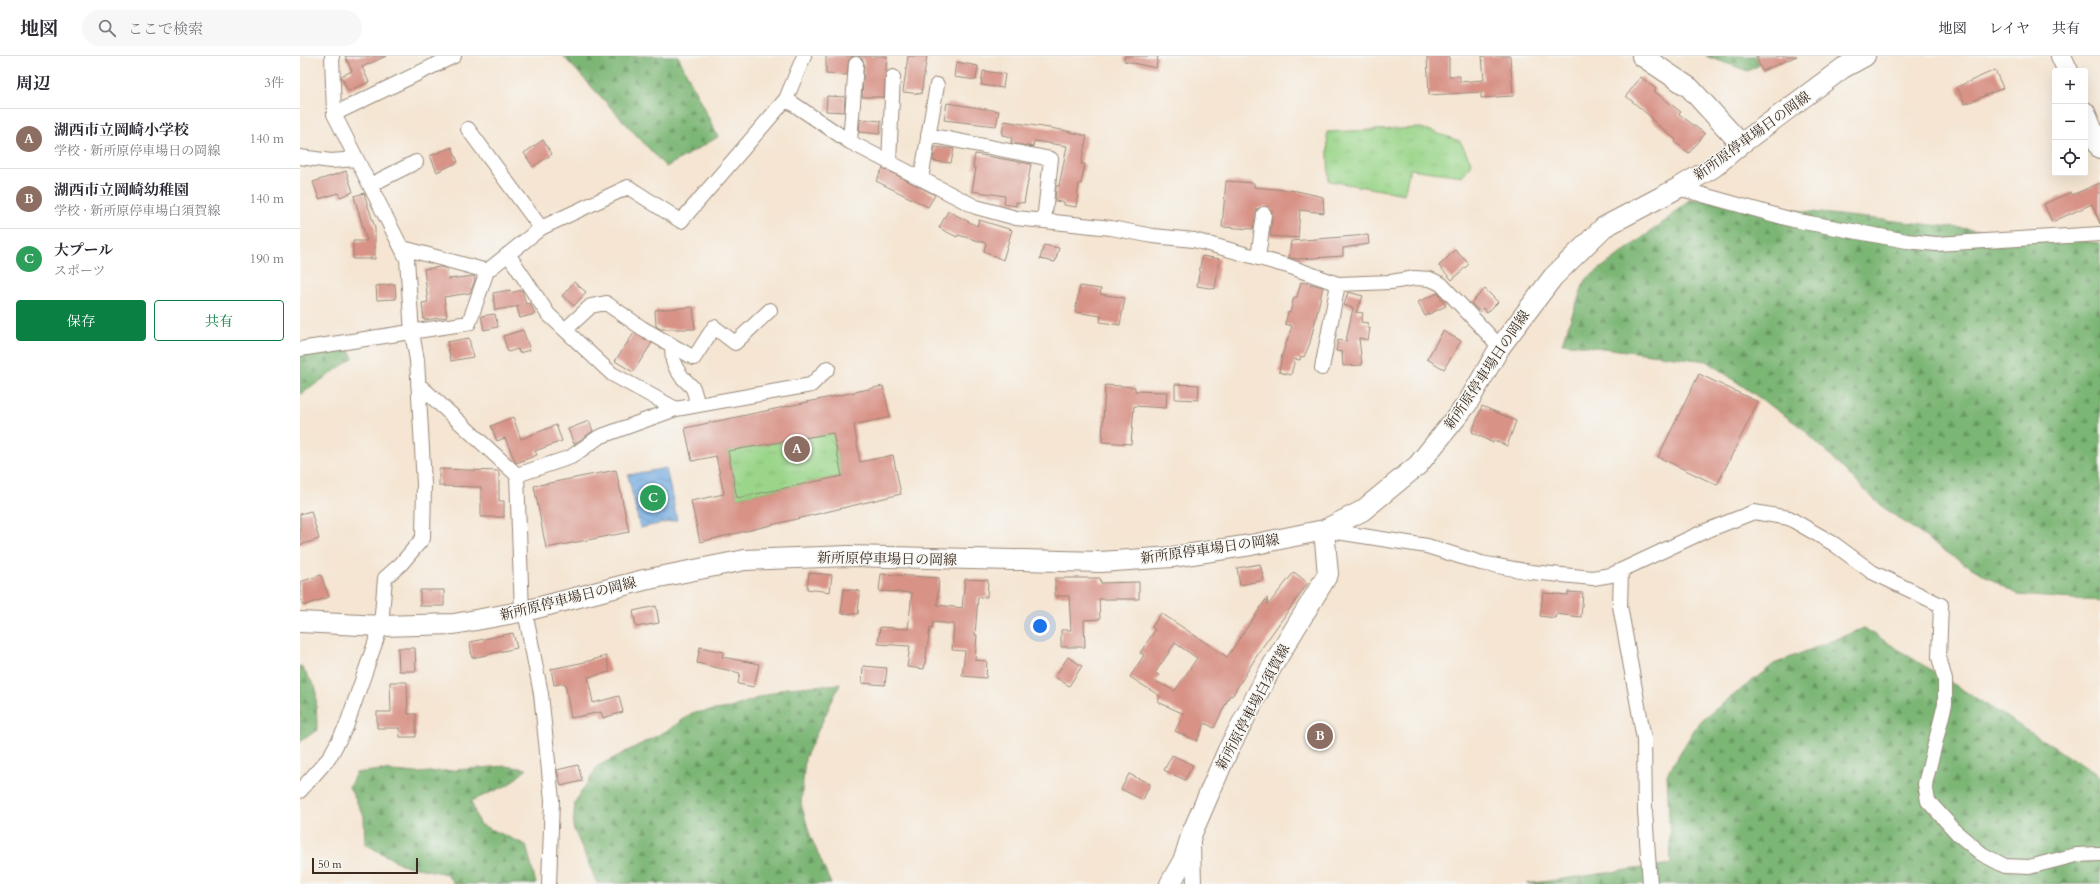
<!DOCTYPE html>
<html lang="ja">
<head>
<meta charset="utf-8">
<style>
	body { margin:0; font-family:Cardo,"Noto Serif JP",serif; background:#f7f7f7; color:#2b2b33 }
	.controls { position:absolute; right:12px; top:12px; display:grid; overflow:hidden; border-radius:4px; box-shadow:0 4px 16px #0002 }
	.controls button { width:36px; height:36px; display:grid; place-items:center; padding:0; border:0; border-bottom:1px solid #e1e1e2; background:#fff; color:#2b2b33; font:20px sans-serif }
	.scale { position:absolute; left:12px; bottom:10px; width:106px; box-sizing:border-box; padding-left:4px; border:2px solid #3b2a1e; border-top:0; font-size:11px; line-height:14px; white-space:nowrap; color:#3b2a1e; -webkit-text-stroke:3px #f6f6f2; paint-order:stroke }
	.you { position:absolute; left:740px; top:570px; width:14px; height:14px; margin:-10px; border:3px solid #fff; border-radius:50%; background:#1a73e8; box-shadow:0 0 0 6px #1a73e833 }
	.badge { display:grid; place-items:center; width:26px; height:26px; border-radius:50%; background:#0b8043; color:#fff; font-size:13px; font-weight:700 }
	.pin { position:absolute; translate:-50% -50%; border:2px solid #fff; box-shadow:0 1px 4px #0006 }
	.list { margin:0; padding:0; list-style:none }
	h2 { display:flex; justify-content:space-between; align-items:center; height:52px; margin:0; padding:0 16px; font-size:17px }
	h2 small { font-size:13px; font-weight:400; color:#7c7c81 }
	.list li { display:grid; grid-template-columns:26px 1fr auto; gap:12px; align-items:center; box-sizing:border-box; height:60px; padding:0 16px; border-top:1px solid #e1e1e2 }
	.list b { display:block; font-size:15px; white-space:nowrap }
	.list p { margin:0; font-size:13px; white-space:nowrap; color:#7c7c81 }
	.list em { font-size:13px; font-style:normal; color:#7c7c81 }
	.actions { display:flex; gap:8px; padding:12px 16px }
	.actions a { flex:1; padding:9px 0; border:1px solid #0b8043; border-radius:4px; text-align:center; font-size:14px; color:#0b8043 }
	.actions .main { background:#0b8043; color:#fff }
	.icon { flex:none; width:22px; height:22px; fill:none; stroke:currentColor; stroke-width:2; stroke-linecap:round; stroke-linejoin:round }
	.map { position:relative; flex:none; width:1800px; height:828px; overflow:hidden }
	header { display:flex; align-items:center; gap:24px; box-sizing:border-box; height:56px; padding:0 20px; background:#fff; border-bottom:1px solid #e1e1e2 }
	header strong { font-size:19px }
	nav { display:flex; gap:22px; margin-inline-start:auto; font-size:14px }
	.search { width:280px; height:36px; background:#f7f7f7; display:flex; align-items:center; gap:10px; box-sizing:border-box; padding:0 14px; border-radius:22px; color:#7c7c81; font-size:15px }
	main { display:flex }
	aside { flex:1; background:#fff }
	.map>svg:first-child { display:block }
</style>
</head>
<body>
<header>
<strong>地図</strong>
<div class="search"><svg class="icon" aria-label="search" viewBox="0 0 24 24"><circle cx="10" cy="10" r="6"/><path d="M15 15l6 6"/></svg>ここで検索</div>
<nav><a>地図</a><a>レイヤ</a><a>共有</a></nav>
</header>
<main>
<aside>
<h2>周辺<small>3件</small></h2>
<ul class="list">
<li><span class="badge" style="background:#8d6e63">A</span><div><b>湖西市立岡崎小学校</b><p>学校 · 新所原停車場日の岡線</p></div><em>140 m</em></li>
<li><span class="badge" style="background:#8d6e63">B</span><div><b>湖西市立岡崎幼稚園</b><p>学校 · 新所原停車場白須賀線</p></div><em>140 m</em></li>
<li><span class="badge" style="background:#2e9e5b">C</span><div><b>大プール</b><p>スポーツ</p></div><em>190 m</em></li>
</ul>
<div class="actions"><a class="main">保存</a><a>共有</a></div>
</aside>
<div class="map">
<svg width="1800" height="828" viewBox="0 0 1800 828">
	<defs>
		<pattern id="grass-tufts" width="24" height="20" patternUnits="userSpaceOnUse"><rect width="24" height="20" fill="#9ad589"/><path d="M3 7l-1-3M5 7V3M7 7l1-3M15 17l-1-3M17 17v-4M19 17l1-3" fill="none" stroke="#86b776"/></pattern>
		<pattern id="forest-firs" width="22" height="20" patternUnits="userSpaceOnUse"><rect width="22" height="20" fill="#7bb675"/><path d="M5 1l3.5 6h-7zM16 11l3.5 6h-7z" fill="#66945f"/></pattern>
		<pattern id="water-waves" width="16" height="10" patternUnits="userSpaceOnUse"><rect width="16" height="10" fill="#71aae1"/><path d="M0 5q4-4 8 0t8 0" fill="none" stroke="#5e8bb6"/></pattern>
	</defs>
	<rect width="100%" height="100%" fill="#f6f6f2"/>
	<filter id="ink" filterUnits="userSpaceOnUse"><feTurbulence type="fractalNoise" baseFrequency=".025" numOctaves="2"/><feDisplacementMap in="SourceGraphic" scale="8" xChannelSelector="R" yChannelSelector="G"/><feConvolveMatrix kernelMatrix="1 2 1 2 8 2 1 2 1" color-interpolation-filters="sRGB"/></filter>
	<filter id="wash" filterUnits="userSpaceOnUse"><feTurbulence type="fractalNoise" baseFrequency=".012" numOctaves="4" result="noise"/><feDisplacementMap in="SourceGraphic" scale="16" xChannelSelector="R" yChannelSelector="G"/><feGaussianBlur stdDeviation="0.9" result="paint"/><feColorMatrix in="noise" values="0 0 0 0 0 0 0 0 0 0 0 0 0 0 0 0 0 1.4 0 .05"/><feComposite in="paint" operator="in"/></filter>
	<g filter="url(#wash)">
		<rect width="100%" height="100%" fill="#f5e5d2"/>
		<path fill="url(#grass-tufts)" stroke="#6a8054" d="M1121,72l39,13 12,23 -10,12 -52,-7 -6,25 -75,-13 -2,-49z
			M533,377l9,43 -105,22 -9,-47z"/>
		<path fill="url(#forest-firs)" stroke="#5b704a" d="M263,0h115l40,81 -52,30z
			M1406,0h70l-28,15z
			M1390,143l410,44v358l-82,-6 -63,-37 -75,-53 -79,-78 -94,-66 -145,-18 23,-63 80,-59z
			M44,284l9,18 -53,37v-50z
			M1564,572l236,148v108h-573l144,-20 -4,-90 32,-52 75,-58z
			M0,609l16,23 1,42 -17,12z
			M540,628l-35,74 -4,46 9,31 21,49 -234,-1 -24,-56 2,-25 23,-36 72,-37 22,-16 38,-5 56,-20z
			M206,710l21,3 -19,16 -37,16 8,23 47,21 10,39h-82l-7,-10 -44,-9 -38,-21 -1,-28 -15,-29 7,-14 24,-3 37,3z"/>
		<path fill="url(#water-waves)" stroke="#566a80" d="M366,412l11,52 -37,8 -12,-53z"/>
		<g id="blocks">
			<path fill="#d89286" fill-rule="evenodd" d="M45,0h41l-24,11 7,15 -21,9 -7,-15 11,-5z
				M526,0h28l-5,4 -2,15 -21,-1z
				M558,0h29l-3,41h-22l2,-33 -1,-4z
				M608,0h19l-6,38 -18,-2z
				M825,0h33l-2,12 -32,-7z
				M1127,0h22v20h11v6l24,-2 -2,-24h28l3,40 -32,2v-6l-52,3z
				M1456,0h41l-35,15z
				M656,6l22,4 -2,14 -22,-3z
				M1695,14l8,18 -38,16 -8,-17z
				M683,15l22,3 -2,14 -22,-3z
				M1341,21l15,12 -2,2 27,21 -2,2 26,20 -16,19 -14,-11 1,-2 -25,-21 1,-1 -26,-22z
				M527,40l18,1 -1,15 -18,-1z
				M647,47l52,8 -3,15 -52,-6z
				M560,63l21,2 -1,13 -21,-2z
				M704,65l58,9 25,6 -6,28h4l-4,20h-2l-3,23 -12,-2v-3l-9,-1 1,-15h3l8,-40 -33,-5 -1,6 -22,-4 1,-6 -10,-2z
				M243,84l9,14 -19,13 -9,-14z
				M152,91l6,15 -21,10 -7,-16z
				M635,91l19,2 -3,14 -18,-2z
				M675,98l56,10 -7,39 -8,-1v4l-12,-2 1,-8 -33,-5 4,-23h-3z
				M583,112l52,27 -7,12 -52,-26z
				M46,115l7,21 -13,5 -2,-4 -19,6 -6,-17z
				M926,125l28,2v4l43,4 26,6 1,16 -24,-3 -2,28 -28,-2 2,-25 -6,-5 -9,3 -4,20 -31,-2z
				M1800,127v41l-8,-20 -40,18 -8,-18 27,-12 1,3z
				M64,137l11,35v31h-3l-1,-2v2h-18v-18h14l-13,-45z
				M648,155l29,15 2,-6 33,10 -9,30 -19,-9 2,-8 -28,-8 -1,2 -18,-9z
				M1068,179l1,9 -26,4v8l-44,3 -10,-1 2,-17z
				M744,189l15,3 -4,14 -15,-3z
				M1155,194l14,14 -17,16 -13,-14z
				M902,200l18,3 -5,30 -18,-3z
				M141,211l6,2 1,10 26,-3 1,4 -5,13 -26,4 3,20 -23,3 -2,-17 6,-1 -4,-33z
				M274,226l12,10 -12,14 -12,-10z
				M1001,226l22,5 -13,56 -6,14 -3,-1 -1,4 -5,-1 -4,16 -12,-3 3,-17 10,-29 -7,-2 3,-12 2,1 4,-16h3z
				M95,228l1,15 -19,1 -1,-14z
				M780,230l21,3 -1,5 25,4 -5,27 -20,-3 1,-6 -26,-4z
				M1185,233l13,13 -11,11 -4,-5 -3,4 -9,-9z
				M210,234v3l12,-3 4,14 4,-1 5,11 -15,4 -3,-11 4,-1 -26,4 -2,-17z
				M1048,236l15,4 -7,16 7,1 -2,9 7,1 -1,5h3l-2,12 -9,-2 3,27 -19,1 -1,-14 -6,-1 2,-11 8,1 7,-33 -9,-3z
				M1138,237l8,13 -21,10 -7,-14z
				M393,251l2,22h-34l-5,-3 -1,-16z
				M195,258l3,13 -14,3 -3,-14z
				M223,274l7,20 -11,3 -1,-4 -10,3 -5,-16z
				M1143,275l18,10 -17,28 -17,-10z
				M334,277l18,10 -19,29 -18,-11z
				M169,282l4,19 -22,4 -4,-19z
				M1399,318l59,28 -41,83 -59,-28z
				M875,328l24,1 -1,15 -23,-1z
				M805,329l30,2v4l32,1 -1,16 -32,-2 -3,38 -29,-2z
				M583,330l7,31 -36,8 6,37 33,-7 8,39 -201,48 -9,-41 33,-7 -8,-38 -24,5 -7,-33zM533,377l9,43 -105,22 -9,-47z
				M1182,350l34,15 -9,25 -13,-6 -1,3 -21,-11z
				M213,361l8,22 35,-14 6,16 -27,10 2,4 -21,8 -11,-25 -8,3 -6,-15z
				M289,365l4,10 -19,13 -6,-15z
				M139,413l60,2v30h5v16h-23v-30l-42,-1z
				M316,414l13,62 -83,16 -12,-62z
				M11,455l8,28 -19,6v-31z
				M960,508l4,16 -24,5 -3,-17z
				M994,516l14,11 -47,66 -29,47 -2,-1 -16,33 -9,-5 -8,18 -22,-10 9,-17 -26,-12 2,-6 -30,-19 14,-22 -4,-2 15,-23 -3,-3 9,-14 66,44 40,-59 1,7zM875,587l22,15 -22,33 -20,-10 4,-6 -4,-2z
				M509,517l23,2 -2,17 -23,-3z
				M581,518l58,4 -2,27 25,3 3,-29 23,1 -1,17h-9l-3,38h2l-2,25 12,1 -1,17 -24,-2 3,-25 -13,-1 2,-26 -21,-2 -1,7 -2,-1 -6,41 -17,-2 3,-21 -32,-2 2,-17 28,2 4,-36 -33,-2z
				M21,519l8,22 -26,9 -3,-10v-14z
				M755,522h45l1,5 38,-1v17h-40l1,20 -16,1 1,27h-24v-17h10l-2,-34h-14z
				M544,533l16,2 -2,23 -17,-1z
				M120,534h24v16h-24z
				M1268,536l15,1 -2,24 -25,-3 -1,4 -15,-2 3,-23 25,2z
				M356,550l3,17 -23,4 -3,-16z
				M213,577l4,15 -45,10 -2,-16z
				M400,591l24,5 -2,5 37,7 -5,23 -16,-3 2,-11 -43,-10z
				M98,592h17l1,23h-17z
				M306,600l4,16 -22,5 5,26 26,-7 4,16 -20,6 -2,-6 -30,6 -6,-35 -11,2 -3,-16 34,-7z
				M768,601l14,9 -13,20 -14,-9z
				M563,610l24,2 -2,17 -23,-2z
				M90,626h17l1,32h8v23h-16l-1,-9h-22v-16h14z
				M872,699l21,10 -8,15 -21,-10z
				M278,709l4,16 -21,5 -4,-16z
				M829,718l21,10 -7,16 -22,-11z"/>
		</g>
	</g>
	<g filter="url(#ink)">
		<use href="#blocks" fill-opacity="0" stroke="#988878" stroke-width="1"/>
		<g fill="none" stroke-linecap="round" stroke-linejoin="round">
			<g stroke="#988878" stroke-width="16">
				<path id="street" d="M504,0l-18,43 64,43
					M556,8l-6,78 126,65 40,11 95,10 42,8 41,4 94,26 50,18 53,-2 24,-4 15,1 11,5 59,63
					M34,58l120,-58
					M168,73l73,99
					M628,79l123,24 -7,62
					M0,101l31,4 25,-2
					M589,106l4,-85
					M621,123l16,-94
					M70,129l46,-23
					M1378,132l115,32 114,21 29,3 164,-10
					M103,192l84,23 54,-43 87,-41 53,34 105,-122
					M208,198l40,60 64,60 64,35 135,-24 17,-17
					M958,202l6,-44
					M265,274l26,-24 15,-3 36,25 52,30 20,-31 21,16 35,-33
					M372,290l1,15 3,7 6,9 11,11 5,17
					M0,293l169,-26 18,-52
					M1022,312l16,-84
					M118,328l99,91
					M1024,474l103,16 54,17 50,9 62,6 18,-3 92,-43 51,-20 35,6 45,26 38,28 69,33 -2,52 6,23v24l-20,80 3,17 30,33 24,20 23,12 24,1 47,-12 24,-1
					M1321,515l-1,35 24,133 1,73 5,72
					M225,555l16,83 11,106 -3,84
					M222,556l-5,-137 54,-18 28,-20 77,-28
					M0,735l29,-33 17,-31 35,-101 4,-48 16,-14 22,-26 1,-54 -7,-124 -5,-27 -5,-74 -73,-145 -2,-58
					M893,788l1,40"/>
			</g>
			<g stroke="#988878" stroke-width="22">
				<path id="secondary" d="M1342,0l48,32 51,56
					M1761,0l7,15
					M1785,56l15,36
					M0,566l81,4 73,-2 71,-13 119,-31 101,-20 103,-4 253,6 71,-5 79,-12 73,-15 38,-19 56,-46 49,-61 33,-57 53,-70 51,-50 74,-39 36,-21 27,-23 102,-76 22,-12
					M870,828l14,-25 8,-26 36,-83 43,-82 57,-94 -4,-44"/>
			</g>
			<use href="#street" stroke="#fff" stroke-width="14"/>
			<use href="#secondary" stroke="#fff" stroke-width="20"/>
		</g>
	</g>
	<g text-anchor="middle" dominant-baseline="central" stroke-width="3" stroke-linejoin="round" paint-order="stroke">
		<g font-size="14" fill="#3b2a1e" stroke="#f6f6f2">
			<text transform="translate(1452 80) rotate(-36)">新所原停車場日の岡線</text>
			<text transform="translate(1187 314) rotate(-56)">新所原停車場日の岡線</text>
			<text transform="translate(910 493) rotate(-8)">新所原停車場日の岡線</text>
			<text transform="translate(587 503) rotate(1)">新所原停車場日の岡線</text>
			<text transform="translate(268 543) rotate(-14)">新所原停車場日の岡線</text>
			<text transform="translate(953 651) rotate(-62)">新所原停車場白須賀線</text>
		</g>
	</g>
</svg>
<div class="controls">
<button>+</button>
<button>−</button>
<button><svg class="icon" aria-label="locate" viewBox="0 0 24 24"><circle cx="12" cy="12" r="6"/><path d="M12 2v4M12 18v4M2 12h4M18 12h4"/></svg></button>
</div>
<div class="scale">50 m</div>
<div class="you"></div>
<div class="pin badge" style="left:497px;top:393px;background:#8d6e63">A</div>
<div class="pin badge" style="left:1020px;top:680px;background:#8d6e63">B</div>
<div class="pin badge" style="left:353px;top:442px;background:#2e9e5b">C</div>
</div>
</main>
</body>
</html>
